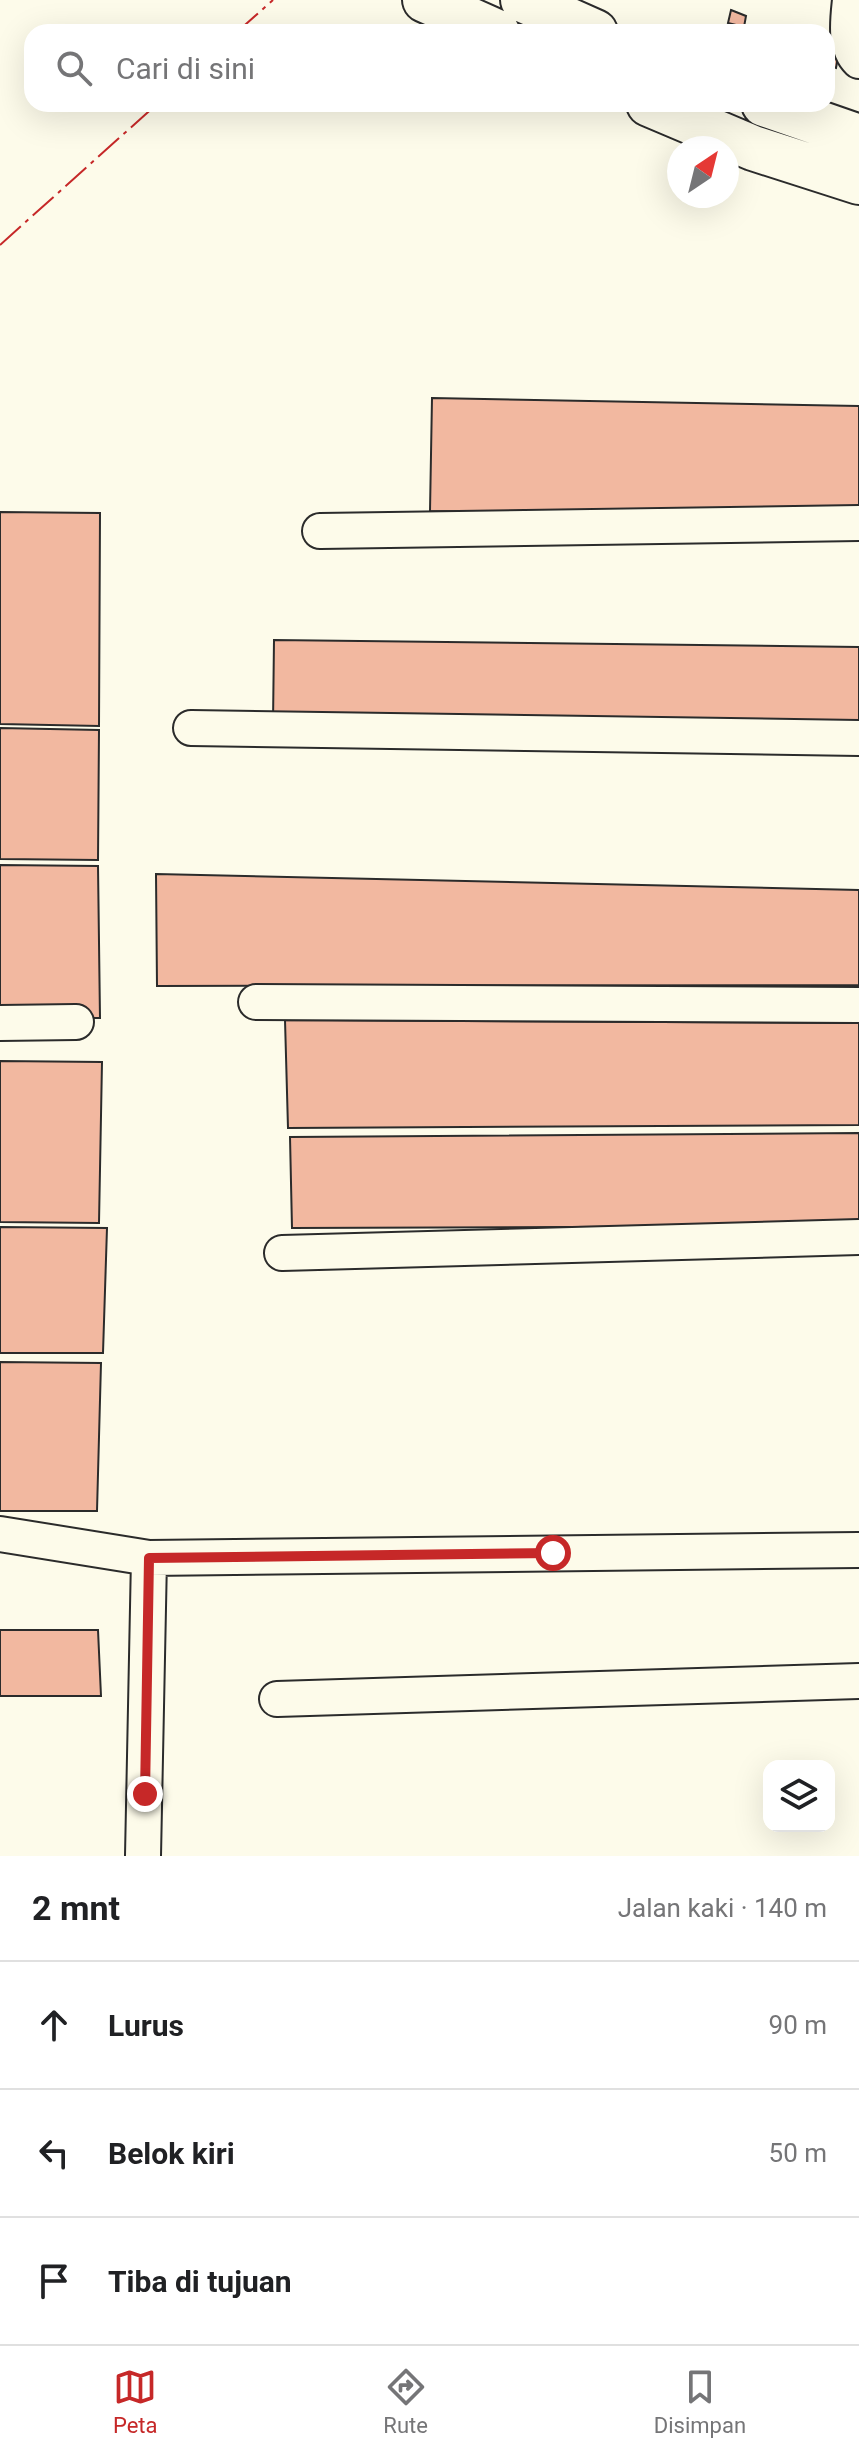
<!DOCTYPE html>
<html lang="id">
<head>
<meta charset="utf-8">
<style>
	body { margin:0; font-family:Roboto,sans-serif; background:#f6f6f6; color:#202124 }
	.controls { position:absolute; right:24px; bottom:24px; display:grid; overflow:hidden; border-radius:16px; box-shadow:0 8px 32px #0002 }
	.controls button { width:72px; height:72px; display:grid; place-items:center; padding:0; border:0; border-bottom:2px solid #e0e0e0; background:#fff; color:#202124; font:40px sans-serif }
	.compass { position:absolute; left:667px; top:136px; width:72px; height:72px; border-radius:50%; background:#fff; box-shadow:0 8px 32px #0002; rotate:35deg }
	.stop { position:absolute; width:24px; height:24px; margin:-18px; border:6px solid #c62828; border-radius:50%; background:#fff }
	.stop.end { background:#c62828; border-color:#fff; box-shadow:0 2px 8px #0008 }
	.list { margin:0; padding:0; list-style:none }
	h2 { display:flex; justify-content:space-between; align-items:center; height:104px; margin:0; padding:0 32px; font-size:34px }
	h2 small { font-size:26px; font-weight:400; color:#757577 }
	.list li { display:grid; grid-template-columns:52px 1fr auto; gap:24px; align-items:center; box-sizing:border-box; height:128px; padding:0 32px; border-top:2px solid #e0e0e0 }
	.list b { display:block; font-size:30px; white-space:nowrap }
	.list em { font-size:26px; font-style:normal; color:#757577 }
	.icon { flex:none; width:44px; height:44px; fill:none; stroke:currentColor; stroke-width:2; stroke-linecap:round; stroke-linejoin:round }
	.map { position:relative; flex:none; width:859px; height:1856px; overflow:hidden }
	.search { position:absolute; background:#fff; box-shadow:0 8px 32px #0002; left:24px; right:24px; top:24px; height:88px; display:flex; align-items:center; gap:20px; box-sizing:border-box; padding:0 28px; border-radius:24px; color:#757577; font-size:30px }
	.sheet { height:488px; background:#fff }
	nav { display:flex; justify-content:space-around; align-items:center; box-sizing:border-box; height:112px; border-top:2px solid #e0e0e0; background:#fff; font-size:22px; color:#757577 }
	nav a { display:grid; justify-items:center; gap:4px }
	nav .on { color:#c62828 }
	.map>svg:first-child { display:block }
</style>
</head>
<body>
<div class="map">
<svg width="859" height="1856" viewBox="0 0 859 1856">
	<rect width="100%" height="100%" fill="#fdfbea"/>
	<path fill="#f2b8a0" stroke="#2b2b2b" stroke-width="2" d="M731,10l15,6 -2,11 -16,-4z
		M827,47l12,5 -3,16 -9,-3z
		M432,398l427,8v112l-429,-7z
		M0,512l100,1 -1,213 -99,-2z
		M274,640l585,7v83l-586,-7z
		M0,728l99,2 -1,130 -98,-1z
		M0,865l98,1 2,152h-100z
		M156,874l703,16v95l-702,1z
		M285,1020l574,3v102l-571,3z
		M0,1061l102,1 -3,161 -99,-1z
		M859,1133v93l-567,2 -2,-91z
		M0,1227l107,1 -4,125h-103z
		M0,1362l101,1 -4,148h-97z
		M0,1630h98l3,66h-101z"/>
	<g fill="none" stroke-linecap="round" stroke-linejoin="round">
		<g stroke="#2b2b2b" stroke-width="38">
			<path id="minor" d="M850,0c-2,19 -6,47 9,61
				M320,531l539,-8
				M191,728l668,10
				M256,1002l603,3
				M0,1023l76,-1
				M282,1253l577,-16
				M0,1534l149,24 710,-8
				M277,1699l582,-18
				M143,1856l6,-298"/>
		</g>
		<g stroke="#2b2b2b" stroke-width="48">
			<path id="highway" d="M425,0l72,32
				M523,0l72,32
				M649,104l104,44 106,34
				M764,104l95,33"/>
		</g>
		<use href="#minor" stroke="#fdfbea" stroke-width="34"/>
		<use href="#highway" stroke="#fdfbea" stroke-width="44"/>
		<path stroke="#c62828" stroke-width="2" stroke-dasharray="28 6 4 6" stroke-linecap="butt" d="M237,32l36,-32
			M0,245l157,-141"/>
	</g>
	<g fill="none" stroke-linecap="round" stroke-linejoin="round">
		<path stroke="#c62828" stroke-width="10" d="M145,1794l4,-236 404,-5"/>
	</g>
</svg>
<div class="controls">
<button><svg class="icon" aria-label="layers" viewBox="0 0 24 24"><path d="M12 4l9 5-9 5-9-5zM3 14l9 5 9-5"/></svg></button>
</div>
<svg class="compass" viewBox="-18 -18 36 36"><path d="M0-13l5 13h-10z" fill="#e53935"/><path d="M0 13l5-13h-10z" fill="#757577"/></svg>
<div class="stop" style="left:553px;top:1553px"></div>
<div class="stop end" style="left:145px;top:1794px"></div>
<div class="search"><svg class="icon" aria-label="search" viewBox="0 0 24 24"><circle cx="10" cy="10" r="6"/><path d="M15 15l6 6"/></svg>Cari di sini</div>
</div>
<section class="sheet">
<h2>2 mnt<small>Jalan kaki · 140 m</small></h2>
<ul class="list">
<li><svg class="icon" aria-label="ahead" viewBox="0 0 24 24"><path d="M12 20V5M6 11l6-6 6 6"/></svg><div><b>Lurus</b></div><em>90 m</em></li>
<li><svg class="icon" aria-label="left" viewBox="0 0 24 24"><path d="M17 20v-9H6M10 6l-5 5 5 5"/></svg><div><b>Belok kiri</b></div><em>50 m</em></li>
<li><svg class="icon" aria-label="arrive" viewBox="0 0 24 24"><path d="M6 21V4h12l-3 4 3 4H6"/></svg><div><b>Tiba di tujuan</b></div></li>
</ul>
</section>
<nav>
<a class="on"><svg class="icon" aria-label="map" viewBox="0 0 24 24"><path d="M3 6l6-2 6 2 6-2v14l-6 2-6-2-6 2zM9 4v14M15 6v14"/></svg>Peta</a>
<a><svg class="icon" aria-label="directions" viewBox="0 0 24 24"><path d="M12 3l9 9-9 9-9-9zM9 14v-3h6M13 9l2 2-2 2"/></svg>Rute</a>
<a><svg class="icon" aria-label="saved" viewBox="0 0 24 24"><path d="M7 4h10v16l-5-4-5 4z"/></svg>Disimpan</a>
</nav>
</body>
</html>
